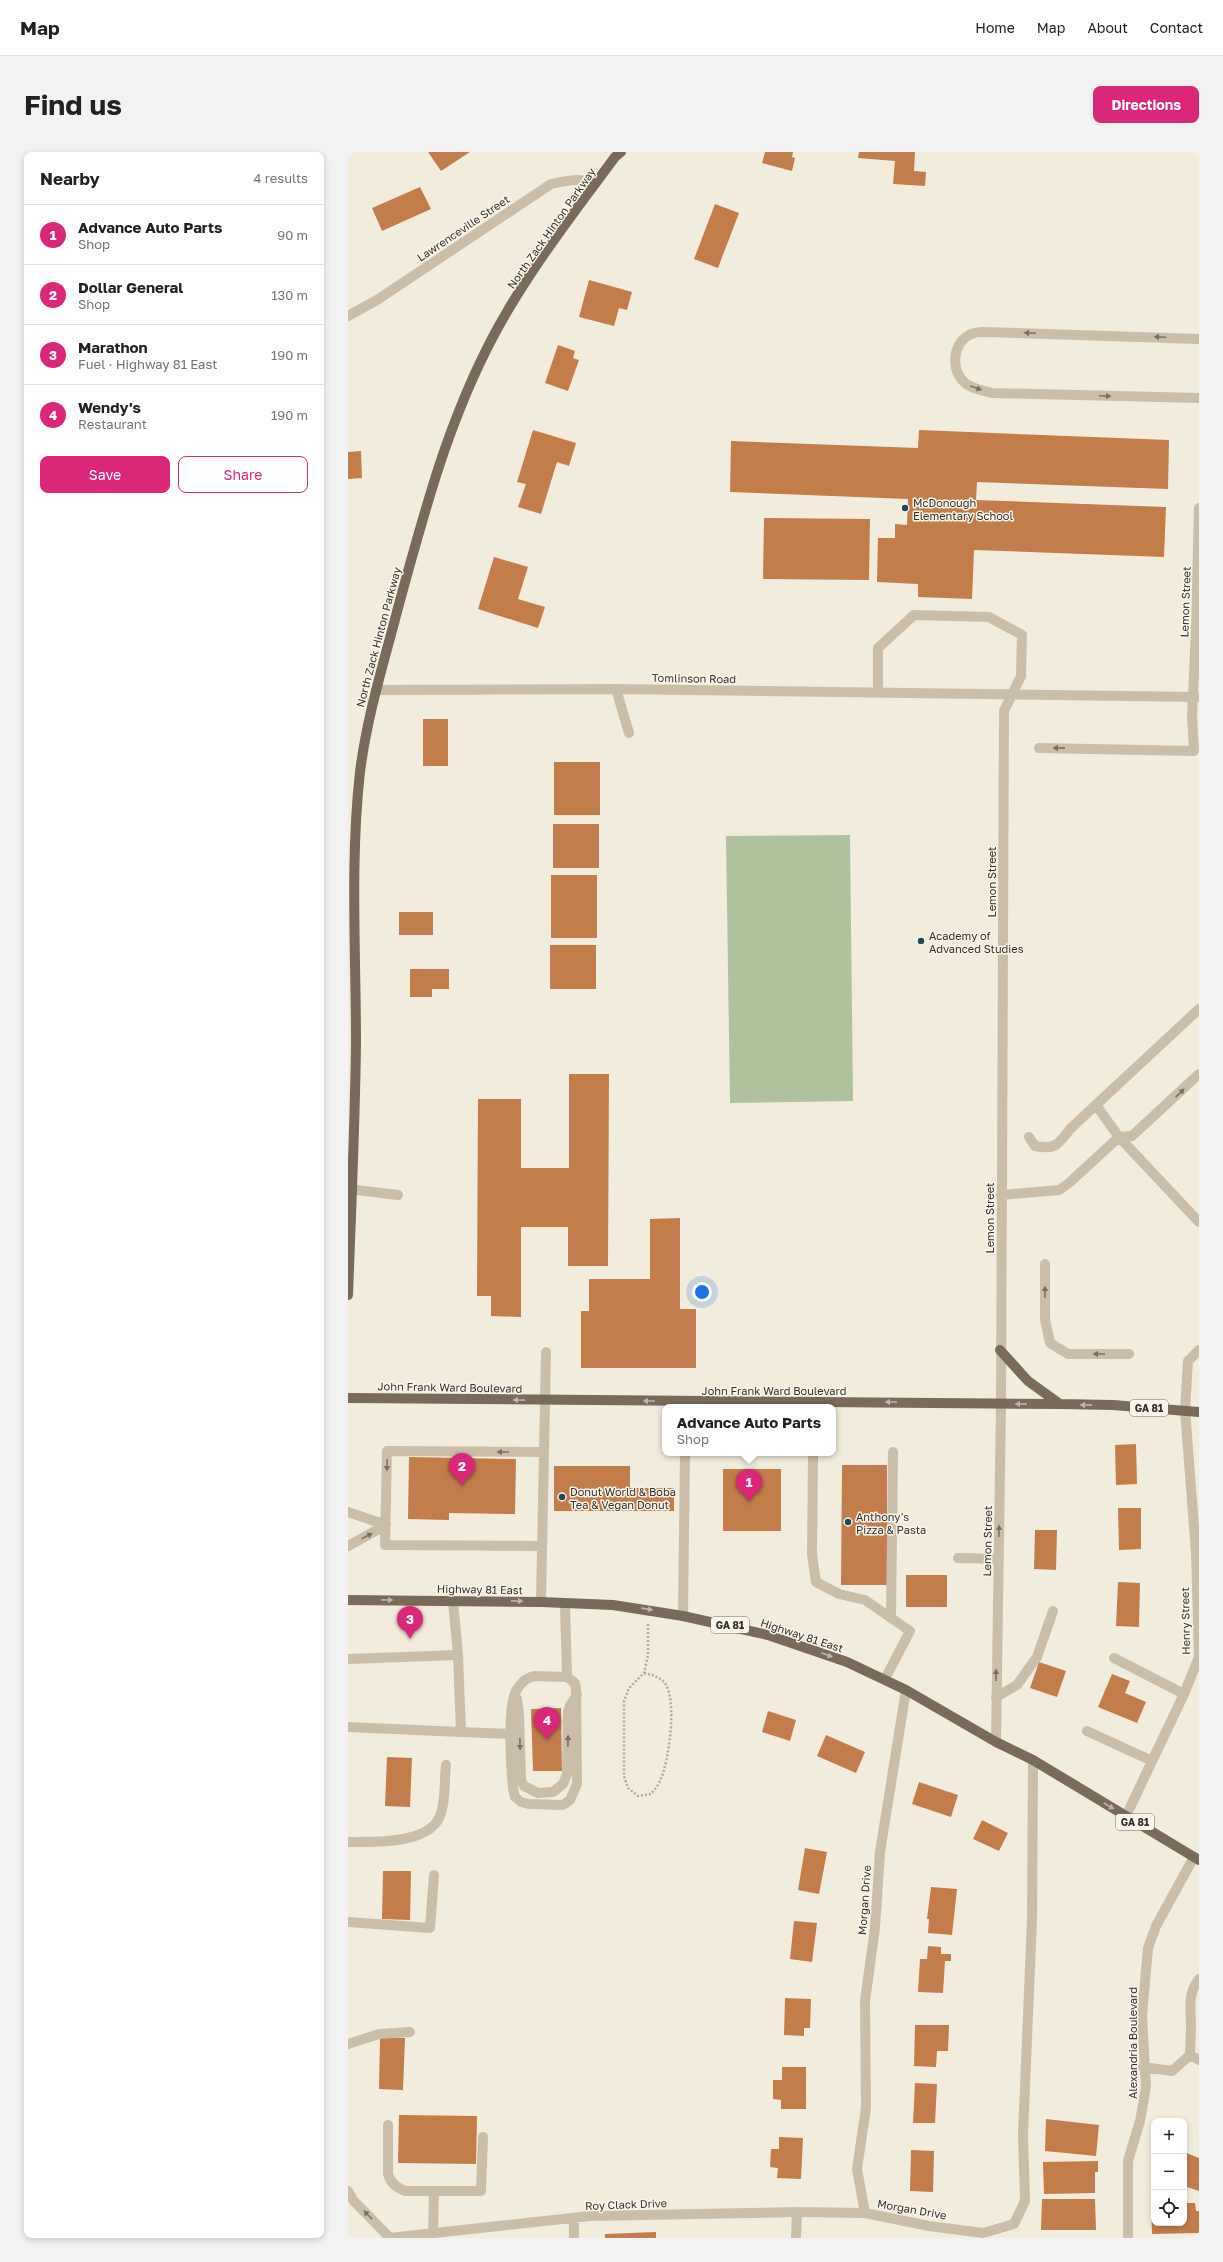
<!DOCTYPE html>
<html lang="en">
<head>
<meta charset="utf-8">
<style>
	body { margin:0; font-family:"Golos Text",sans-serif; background:#f2f2f2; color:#202124 }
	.controls { position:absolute; right:12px; bottom:12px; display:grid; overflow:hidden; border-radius:8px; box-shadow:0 2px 6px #0003 }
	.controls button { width:36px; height:36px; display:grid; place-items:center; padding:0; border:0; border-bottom:1px solid #e0e0e0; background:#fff; color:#202124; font:20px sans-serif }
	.you { position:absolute; left:354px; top:1140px; width:14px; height:14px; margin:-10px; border:3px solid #fff; border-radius:50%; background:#1a73e8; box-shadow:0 0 0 6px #1a73e833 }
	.badge { display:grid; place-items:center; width:26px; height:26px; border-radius:50%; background:#db2777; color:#fff; font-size:13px; font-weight:700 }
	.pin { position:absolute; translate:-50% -33px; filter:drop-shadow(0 1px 2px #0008) }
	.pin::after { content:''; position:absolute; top:21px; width:14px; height:12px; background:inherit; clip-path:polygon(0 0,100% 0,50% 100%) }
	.popup { position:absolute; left:314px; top:1252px; width:174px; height:52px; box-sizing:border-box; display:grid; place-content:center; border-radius:8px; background:#fff; filter:drop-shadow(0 1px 3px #0005); font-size:13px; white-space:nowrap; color:#757577 }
	.popup b { font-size:15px; color:#202124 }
	.popup::after { content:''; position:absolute; left:50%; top:100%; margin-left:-8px; border:8px solid transparent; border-top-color:#fff }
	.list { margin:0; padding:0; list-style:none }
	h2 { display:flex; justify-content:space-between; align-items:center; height:52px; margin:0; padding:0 16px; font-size:17px }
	h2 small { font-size:13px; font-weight:400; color:#757577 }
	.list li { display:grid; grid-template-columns:26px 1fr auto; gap:12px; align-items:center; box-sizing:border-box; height:60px; padding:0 16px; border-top:1px solid #e0e0e0 }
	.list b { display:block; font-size:15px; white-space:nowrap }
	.list p { margin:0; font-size:13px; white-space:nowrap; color:#757577 }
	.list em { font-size:13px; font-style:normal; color:#757577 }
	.actions { display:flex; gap:8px; padding:12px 16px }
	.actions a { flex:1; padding:9px 0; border:1px solid #db2777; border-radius:8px; text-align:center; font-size:14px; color:#db2777 }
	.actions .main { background:#db2777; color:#fff }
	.icon { flex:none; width:22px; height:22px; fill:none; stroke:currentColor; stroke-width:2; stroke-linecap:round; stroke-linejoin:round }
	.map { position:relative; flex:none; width:851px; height:2086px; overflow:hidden; border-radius:8px }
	header { display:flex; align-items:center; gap:24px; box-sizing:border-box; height:56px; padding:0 20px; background:#fff; border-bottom:1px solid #e0e0e0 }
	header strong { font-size:19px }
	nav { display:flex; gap:22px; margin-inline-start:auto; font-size:14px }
	.intro { display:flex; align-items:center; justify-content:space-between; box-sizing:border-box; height:96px; padding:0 24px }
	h1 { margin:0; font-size:28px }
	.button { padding:10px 18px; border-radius:8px; background:#db2777; color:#fff; font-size:14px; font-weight:700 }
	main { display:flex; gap:24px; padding:0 24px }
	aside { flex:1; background:#fff; border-radius:8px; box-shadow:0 2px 6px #0003 }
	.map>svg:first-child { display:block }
</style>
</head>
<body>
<header>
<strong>Map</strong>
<nav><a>Home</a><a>Map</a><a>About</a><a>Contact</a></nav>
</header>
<div class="intro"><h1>Find us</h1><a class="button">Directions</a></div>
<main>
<aside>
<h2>Nearby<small>4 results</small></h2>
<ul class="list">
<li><span class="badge">1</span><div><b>Advance Auto Parts</b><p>Shop</p></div><em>90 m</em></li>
<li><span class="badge">2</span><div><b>Dollar General</b><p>Shop</p></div><em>130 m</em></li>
<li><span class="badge">3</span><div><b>Marathon</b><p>Fuel · Highway 81 East</p></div><em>190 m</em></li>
<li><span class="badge">4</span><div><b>Wendy's</b><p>Restaurant</p></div><em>190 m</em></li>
</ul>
<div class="actions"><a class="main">Save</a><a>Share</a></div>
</aside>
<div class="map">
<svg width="851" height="2086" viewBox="0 0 851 2086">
	<rect width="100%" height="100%" fill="#f2ecdd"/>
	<path fill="#afc19d" d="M502,683l3,266 -123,2 -4,-267z"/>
	<path fill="#c37d4a" d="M80,0h42l-29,19z
		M417,0h28l-1,5 3,1 -3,13 -30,-8z
		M511,0h56l-1,19 12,1 -1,14 -32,-2 2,-23 -37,-3z
		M72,35l11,22 -49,22 -10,-23z
		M367,52l24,9 -21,55 -24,-9z
		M241,128l43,12 -5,18 -8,-2 -5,18 -35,-9z
		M210,193l17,6 -2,7 6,2 -11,31 -23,-8z
		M185,278l43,13 -7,23 -12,-4 -16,52 -23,-7 8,-23 -9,-2z
		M571,278l250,10 -1,49 -191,-7 -1,18 190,7 -2,50 -190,-7 -2,49 -54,-2v-13l-41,-2 1,-44h17v-14l12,1 1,-26 -178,-7 1,-51 187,7z
		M13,299l1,27 -14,1v-27z
		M416,366l106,1 -1,61 -106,-1z
		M146,405l34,10 -10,32 27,8 -7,21 -60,-19z
		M75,567h25v47h-25z
		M206,610h46v53h-46z
		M205,672h46v44h-46z
		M203,723h46v63h-46z
		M51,760h34v23h-34z
		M202,793h46v44h-46z
		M62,817h39v20h-17v8h-22z
		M221,922h40l-1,192h-40v-39h-47v90l-30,-1v-20h-14l1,-197h43v69h48z
		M332,1066v91h16v59h-115v-57h8v-32h61v-60z
		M788,1292l1,40 -21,1 -1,-40z
		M61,1305l107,2 -1,55 -66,-1v7l-41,-1z
		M494,1313h45v120h-46z
		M206,1314h76v22h44v23h-120z
		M375,1317h58v62h-58z
		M770,1356h23v41l-22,1z
		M687,1378h22l-1,40 -22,-1z
		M558,1423h41v32h-41z
		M770,1430l22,1 -1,44 -23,-1z
		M691,1510l27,9 -9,26 -27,-9z
		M764,1522l18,7 -5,12 21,9 -9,21 -39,-16z
		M213,1556l1,63h-29l-2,-62z
		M420,1559l28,9 -6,21 -28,-9z
		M478,1583l39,17 -9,21 -39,-17z
		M39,1605l25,1 -2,49 -25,-1z
		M571,1630l39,13 -7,22 -39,-13z
		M634,1668l26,13 -9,18 -26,-12z
		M457,1696l22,4 -8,42 -21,-4z
		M35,1719h28l-1,49 -28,-1z
		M583,1735l26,2 -5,46 -24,-2 1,-14h-2z
		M446,1769l23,2 -5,39 -22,-3z
		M580,1794l13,1v7h10v7h-6l-2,32 -25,-1 2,-33h7z
		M437,1846l26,1 -1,29h-6v8l-20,-1z
		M567,1873h34l-1,26h-11l-1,16 -22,-1z
		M32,1886h25l-2,52 -24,-1z
		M434,1915h24v42h-25v-9l-8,-1v-19h9z
		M567,1931l22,1 -2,39h-22z
		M51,1963l78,1 -1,48 -78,-1z
		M698,1967l53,6 -3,31 -51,-5z
		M431,1985l24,1 -2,41 -24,-1 1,-10 -8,-1 1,-18h8z
		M563,1998l23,1 -1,41 -23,-1z
		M836,2000l15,6v33l-15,-5z
		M750,2009v11h-3v21l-51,1 -1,-32z
		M694,2047h53l1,31h-55z
		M836,2051h11l1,8h3v22l-47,1 -1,-30h3v19h30z
		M308,2080v6h-51v-4z"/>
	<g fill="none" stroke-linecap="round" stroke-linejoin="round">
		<path stroke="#b5a894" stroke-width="2.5" stroke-dasharray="2 2" stroke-linecap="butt" d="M296,1521c8,2 14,3 20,9 14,15 5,81 -4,99 -2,5 -6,9 -9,13l-13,2 -10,-8 -4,-12v-75l5,-13 15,-15 4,-18v-33"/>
		<path stroke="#cabea9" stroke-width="10" d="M0,164l29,-16 174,-116c17,-4 29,-6 45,-1
			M851,187l-215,-7c-4,0 -11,1 -15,3 -16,9 -18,33 -6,46 7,8 19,9 29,12l207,5
			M268,537l13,44
			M28,538l240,-1 583,8
			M530,541v-45l36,-33 75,2 33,18 -1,41 -17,35 -3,692 -5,339
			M691,596l155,3 -2,-35 4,-86 3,-122
			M748,953l23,32 13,-1 67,-62
			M681,985l6,9c20,4 23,-1 35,-17l129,-120
			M0,1037l50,6
			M653,1043l58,-5 10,-7 50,-46 80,85
			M697,1112v55l5,24 18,11h61
			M465,1301l-1,102 4,27 23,12 26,6 45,31 -25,48
			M0,1360l38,13
			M0,1394l38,-21
			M193,1394l-156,-1 2,-94 155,1
			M610,1406l41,1
			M193,1450l5,-250
			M217,1452l2,73
			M335,1464l2,-163
			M543,1466l2,-166
			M766,1506l70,36
			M0,1507l110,-4
			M187,1524l32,1 8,6 1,6 1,95 -7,16 -7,5 -34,-1 -8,-2 -6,-5 -2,-8c-2,-21 -6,-80 3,-98 5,-9 10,-13 19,-15z
			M558,1538l-26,162 -5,76 -10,73 1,107 -9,61 8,44 64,13 54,7 31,-9 11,-23 -2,-66 9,-215 1,-160
			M648,1545l21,-12 20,-28 16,-46
			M169,1547l2,16 2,65 3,6 14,7 15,-1 10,-8 4,-10 1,-62 2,-7 7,-10
			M0,1575l113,5 -3,-77 -5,-54
			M739,1579l65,30
			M113,1580l50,2
			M778,1664l58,-122 15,-37 -3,-105 -11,-142 3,-49 11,-11
			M0,1690c24,0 76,2 90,-22 8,-14 6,-39 8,-55
			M0,1770l82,6 4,-53
			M0,1892l31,-10 31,-2
			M842,1903l9,5
			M795,1915l29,4 18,-16c0,-10 1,-19 1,-28 0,-18 -4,-33 8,-48
			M40,1973v49c3,10 8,13 17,17h76l2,-54
			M0,2039l5,9 37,38
			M226,2066v20
			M85,2082l1,-43
			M41,2086l201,-22 207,-4 68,1
			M448,2086l1,-26
			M780,2086v-77l12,-40 6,-34 -4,-71 6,-68 8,-22 38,-69"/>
		<path stroke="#796a5a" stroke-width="10" d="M0,1143c3,-84 7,-168 8,-252 0,-89 -6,-183 4,-271 7,-56 24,-110 38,-164 28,-103 55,-206 110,-298 32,-54 70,-103 107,-153l6,-5
			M652,1198l28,31 32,23
			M0,1246l712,6 53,1 86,7
			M0,1448l193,2 72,3 70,11 85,19 79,27 59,28 90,52 37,18 166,100"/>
	</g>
	<defs><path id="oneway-solid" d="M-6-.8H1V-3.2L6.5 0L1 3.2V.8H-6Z"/></defs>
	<g fill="#797063">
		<use href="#oneway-solid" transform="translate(682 181) rotate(-178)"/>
		<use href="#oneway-solid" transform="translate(812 185) rotate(-178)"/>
		<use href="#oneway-solid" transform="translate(628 236) rotate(20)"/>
		<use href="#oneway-solid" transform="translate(757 244) rotate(2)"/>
		<use href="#oneway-solid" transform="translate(711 596) rotate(-179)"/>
		<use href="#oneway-solid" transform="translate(832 941) rotate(-44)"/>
		<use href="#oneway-solid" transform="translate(697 1140) rotate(-90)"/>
		<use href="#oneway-solid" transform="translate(751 1202) rotate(-180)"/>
		<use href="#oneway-solid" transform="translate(155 1300) rotate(-180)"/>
		<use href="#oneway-solid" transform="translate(39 1313) rotate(91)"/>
		<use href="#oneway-solid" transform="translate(651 1379) rotate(-89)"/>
		<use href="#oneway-solid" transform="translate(19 1384) rotate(-28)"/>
		<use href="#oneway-solid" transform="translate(648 1523) rotate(-89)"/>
		<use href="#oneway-solid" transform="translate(220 1589) rotate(-89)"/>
		<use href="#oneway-solid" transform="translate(172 1592) rotate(89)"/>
		<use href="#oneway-solid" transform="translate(20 2063) rotate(-134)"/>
	</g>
	<g fill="#bfb6a9">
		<use href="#oneway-solid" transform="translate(171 1248) rotate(-179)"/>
		<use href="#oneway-solid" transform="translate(301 1249) rotate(-180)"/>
		<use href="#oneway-solid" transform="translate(543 1250) rotate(-180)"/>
		<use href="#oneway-solid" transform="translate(673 1252) rotate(-179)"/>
		<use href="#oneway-solid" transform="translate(738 1253) rotate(-179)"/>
		<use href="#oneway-solid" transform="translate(39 1448) rotate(1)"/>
		<use href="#oneway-solid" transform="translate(169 1449) rotate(1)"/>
		<use href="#oneway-solid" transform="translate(299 1457) rotate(8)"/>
		<use href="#oneway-solid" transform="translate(479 1503) rotate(21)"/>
		<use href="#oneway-solid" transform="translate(761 1654) rotate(30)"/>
	</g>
	<g fill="#1f4a58" stroke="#f9f5ea" stroke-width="1.5">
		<circle cx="557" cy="356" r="4"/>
		<circle cx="573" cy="789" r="4"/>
		<circle cx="214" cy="1345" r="4"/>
		<circle cx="500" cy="1370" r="4"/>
	</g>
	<g text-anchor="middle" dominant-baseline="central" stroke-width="3" stroke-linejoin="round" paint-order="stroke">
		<g fill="#f9f5ea" stroke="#716b63" stroke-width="1">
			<rect x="782" y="1248" width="38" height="16" rx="3"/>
			<rect x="363" y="1465" width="38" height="16" rx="3"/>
			<rect x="768" y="1662" width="38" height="16" rx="3"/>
		</g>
		<g font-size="10" font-weight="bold" fill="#373029">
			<text x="801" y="1256">GA 81</text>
			<text x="382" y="1473">GA 81</text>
			<text x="787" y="1670">GA 81</text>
		</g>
		<g font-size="11" fill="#373029" stroke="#f9f5ea">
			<text transform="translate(115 76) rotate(-34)">Lawrenceville Street</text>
			<text transform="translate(203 76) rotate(-55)">North Zack Hinton Parkway</text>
			<text transform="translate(837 450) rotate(-88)">Lemon Street</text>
			<text transform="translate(30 485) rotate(-75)">North Zack Hinton Parkway</text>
			<text transform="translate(346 526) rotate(1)">Tomlinson Road</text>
			<text transform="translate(643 730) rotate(-90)">Lemon Street</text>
			<text transform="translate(641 1066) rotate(-90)">Lemon Street</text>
			<text transform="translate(102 1235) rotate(1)">John Frank Ward Boulevard</text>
			<text x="426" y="1238">John Frank Ward Boulevard</text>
			<text transform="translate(639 1389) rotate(-89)">Lemon Street</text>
			<text transform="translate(132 1437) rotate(1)">Highway 81 East</text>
			<text transform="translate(837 1469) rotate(-91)">Henry Street</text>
			<text transform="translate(454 1483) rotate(18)">Highway 81 East</text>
			<text transform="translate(516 1748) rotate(-86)">Morgan Drive</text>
			<text transform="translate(784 1891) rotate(-90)">Alexandria Boulevard</text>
			<text transform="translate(278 2052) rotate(-2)">Roy Clack Drive</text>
			<text transform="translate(564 2057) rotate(10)">Morgan Drive</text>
		</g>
		<g font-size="11" fill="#373029" stroke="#f9f5ea" text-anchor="start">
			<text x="565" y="350">McDonough<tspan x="565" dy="13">Elementary School</tspan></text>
			<text x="581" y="783">Academy of<tspan x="581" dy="13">Advanced Studies</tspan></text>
			<text x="222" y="1339">Donut World &amp; Boba<tspan x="222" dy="13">Tea &amp; Vegan Donut</tspan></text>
			<text x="508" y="1364">Anthony's<tspan x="508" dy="13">Pizza &amp; Pasta</tspan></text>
		</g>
	</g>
</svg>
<div class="controls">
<button>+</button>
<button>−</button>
<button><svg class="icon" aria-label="locate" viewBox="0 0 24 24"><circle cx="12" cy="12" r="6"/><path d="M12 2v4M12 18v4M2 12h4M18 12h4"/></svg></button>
</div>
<div class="you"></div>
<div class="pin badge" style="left:401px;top:1350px">1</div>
<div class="popup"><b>Advance Auto Parts</b>Shop</div>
<div class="pin badge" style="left:114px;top:1334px">2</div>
<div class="pin badge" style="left:62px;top:1487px">3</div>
<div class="pin badge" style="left:199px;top:1588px">4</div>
</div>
</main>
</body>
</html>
